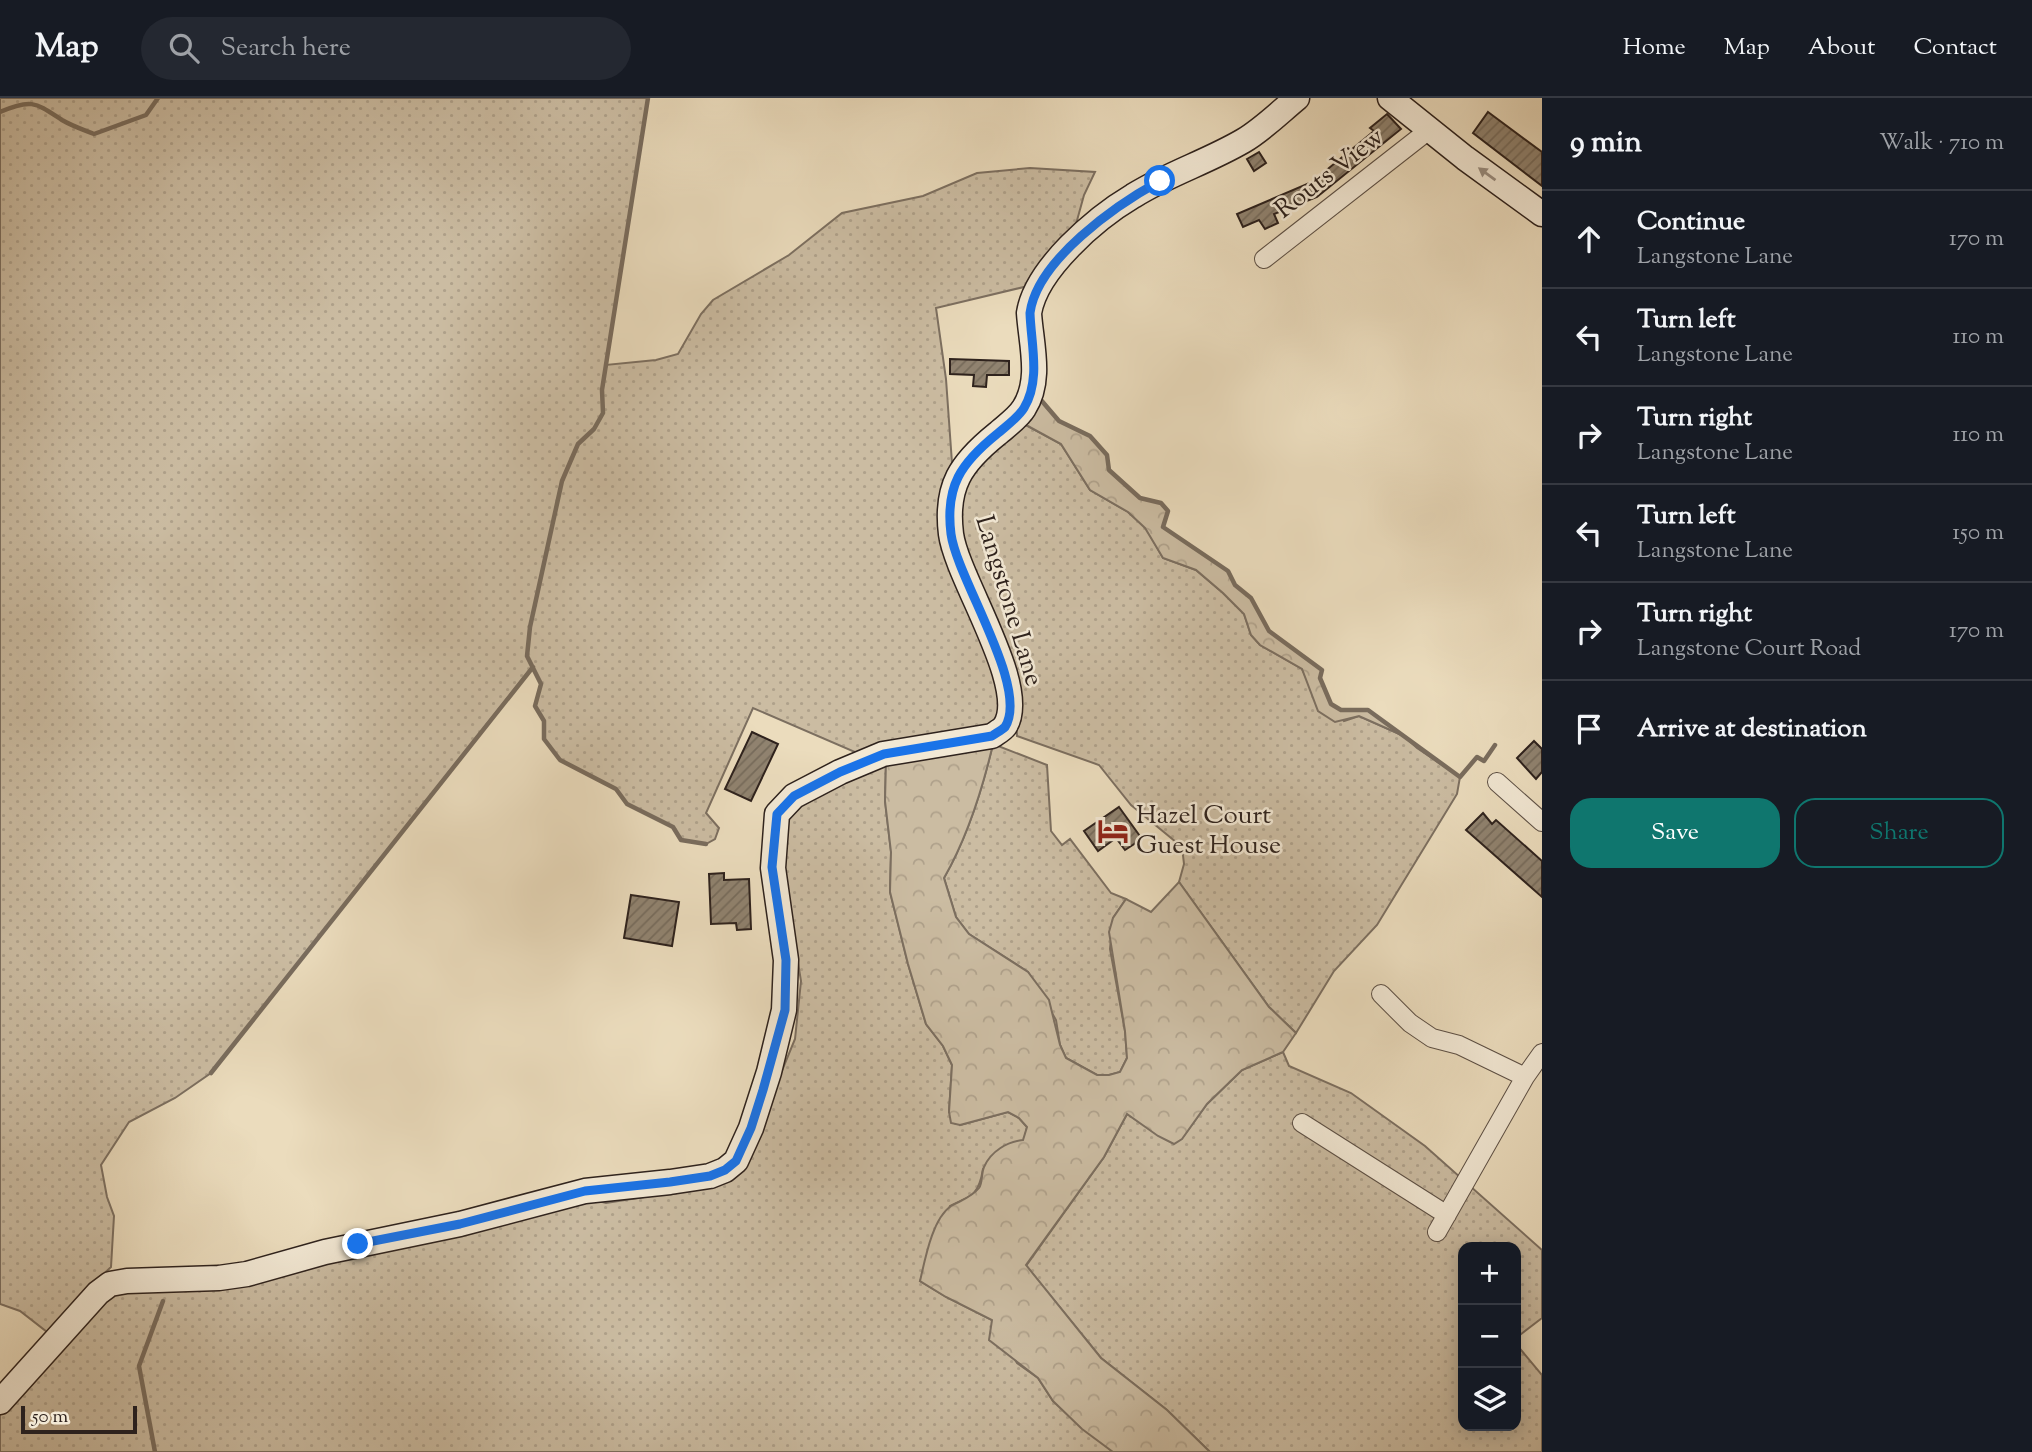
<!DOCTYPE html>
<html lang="en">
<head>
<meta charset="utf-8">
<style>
	body { margin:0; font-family:"Sorts Mill Goudy",serif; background:#242831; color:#f1f3f6 }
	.controls { position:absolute; right:21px; bottom:21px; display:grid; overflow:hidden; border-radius:14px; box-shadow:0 4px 18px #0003 }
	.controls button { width:63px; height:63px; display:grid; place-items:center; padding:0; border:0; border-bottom:2px solid #363941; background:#171b24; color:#f1f3f6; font:35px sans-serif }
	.scale { position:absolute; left:21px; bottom:18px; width:116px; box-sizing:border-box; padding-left:7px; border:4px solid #2e221d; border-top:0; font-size:19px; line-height:24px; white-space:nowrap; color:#2e221d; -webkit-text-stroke:5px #f2e8d4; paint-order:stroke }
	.stop { position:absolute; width:21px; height:21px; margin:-16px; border:5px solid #1a73e8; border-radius:50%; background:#fff }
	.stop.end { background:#1a73e8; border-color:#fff; box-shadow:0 2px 7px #0008 }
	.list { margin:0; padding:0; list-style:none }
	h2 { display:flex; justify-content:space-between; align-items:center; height:91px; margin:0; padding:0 28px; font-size:30px }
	h2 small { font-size:23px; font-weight:400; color:#9ea1a6 }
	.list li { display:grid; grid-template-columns:46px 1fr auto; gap:21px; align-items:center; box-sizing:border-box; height:98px; padding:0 28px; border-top:2px solid #363941 }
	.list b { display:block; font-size:26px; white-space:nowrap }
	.list p { margin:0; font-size:23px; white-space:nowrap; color:#9ea1a6 }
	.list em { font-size:23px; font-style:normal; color:#9ea1a6 }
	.actions { display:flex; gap:14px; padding:21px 28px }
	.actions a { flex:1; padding:16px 0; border:2px solid #0f766e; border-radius:21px; text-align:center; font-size:24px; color:#0f766e }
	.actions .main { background:#0f766e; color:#fff }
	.icon { flex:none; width:38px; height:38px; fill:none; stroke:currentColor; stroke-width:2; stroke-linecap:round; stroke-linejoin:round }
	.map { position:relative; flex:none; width:1542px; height:1354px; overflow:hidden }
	header { display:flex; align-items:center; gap:42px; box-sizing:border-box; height:98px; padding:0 35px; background:#171b24; border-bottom:2px solid #363941 }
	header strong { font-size:33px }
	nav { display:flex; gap:38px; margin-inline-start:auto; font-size:24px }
	.search { width:490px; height:63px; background:#242831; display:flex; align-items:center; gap:18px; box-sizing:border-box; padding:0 24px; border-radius:38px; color:#9ea1a6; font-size:26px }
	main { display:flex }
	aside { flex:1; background:#171b24 }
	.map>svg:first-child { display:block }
</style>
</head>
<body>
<header>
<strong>Map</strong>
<div class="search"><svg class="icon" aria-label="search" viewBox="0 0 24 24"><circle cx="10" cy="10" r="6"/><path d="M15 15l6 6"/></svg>Search here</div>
<nav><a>Home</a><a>Map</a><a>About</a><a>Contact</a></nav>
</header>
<main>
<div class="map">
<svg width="1542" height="1354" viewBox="0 0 1542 1354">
	<defs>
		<pattern id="grass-dots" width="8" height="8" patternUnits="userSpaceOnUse" patternTransform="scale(1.75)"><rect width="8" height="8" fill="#cbbca2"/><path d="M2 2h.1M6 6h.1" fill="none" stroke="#afa18b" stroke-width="1.8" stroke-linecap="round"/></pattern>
		<pattern id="forest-crowns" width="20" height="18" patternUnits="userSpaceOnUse" patternTransform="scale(1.75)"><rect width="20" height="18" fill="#cbbca2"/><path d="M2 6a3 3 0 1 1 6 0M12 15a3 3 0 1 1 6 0" fill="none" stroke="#afa18b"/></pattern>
		<pattern id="building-hatch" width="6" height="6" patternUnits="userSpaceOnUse" patternTransform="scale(1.75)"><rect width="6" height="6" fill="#908370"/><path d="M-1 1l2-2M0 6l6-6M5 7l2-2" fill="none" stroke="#766b5b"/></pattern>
	</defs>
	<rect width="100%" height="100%" fill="#ebdcbd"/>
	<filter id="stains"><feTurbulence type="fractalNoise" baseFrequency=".00286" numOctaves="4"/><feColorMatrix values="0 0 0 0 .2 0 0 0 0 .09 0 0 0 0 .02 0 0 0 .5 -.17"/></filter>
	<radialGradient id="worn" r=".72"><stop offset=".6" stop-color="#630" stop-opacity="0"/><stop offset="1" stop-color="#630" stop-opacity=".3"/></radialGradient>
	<path fill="url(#grass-dots)" stroke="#7c6f60" stroke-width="2" d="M0,0h648l-42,267 50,-5 22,-6 23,-40 12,-14 76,-45 53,-42 81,-17 54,-23 53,-5 65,4 -11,23 -11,40 -45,51 -92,22 10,71 6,84 -7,36 57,209 -12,19 -126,29 -111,-48 -47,105 13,15 -4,11 -9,5 -25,-4 -8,-13 -46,-23 -11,-15 -56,-29 -16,-21v-18l-9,-15 6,-22 -9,-17 -321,406 -36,25 -46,24 -28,43 6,32 7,19 -3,51 -17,16 -43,52 -31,-24 -20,-7z
		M1026,327l35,19 29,46 38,22 18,16 17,30 33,12 27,23 21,21 7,21 9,10 42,24 9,19 33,33 15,-5 45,20 13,12 43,29 -3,17 -80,131 -43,46 -38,62 -27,-26 -90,-125 5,-18 -2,-17 -51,-42 -32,-40 -82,-29 -1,-29 -55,-157 -3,-62 42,-49z
		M993,646l54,21 4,66 11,14 8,-6 41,54 15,6 -13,19 -3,31 15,82 2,27 -7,14 -11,3h-12l-31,-17 -6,-13 -4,-25 -28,-48 -59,-38 -13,-17 -12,-39c24,-42 38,-87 49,-134z
		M886,663l-1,40 6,51 -1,40 18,72 18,60 17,22 9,19 -3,47 11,13 48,-13 11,6 8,9 -3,14 -41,28c-4,25 -10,27 -33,37l-30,75 26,16 46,23 25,43 21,15 15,23 60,51h-1113v-41l115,-123 468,-91 23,6 83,-13 58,-34 48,-117 6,-58 -13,-79 -8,-71 21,-30z
		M1283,954l6,14 62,27 74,53 117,104v68l-26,20v-91h-53v179h53v-82l26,31v77h-332l-43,-42 -66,-52 -75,-92 78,-109 23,-43 14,9 41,15 25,-34 35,-34z"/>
	<path fill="url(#forest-crowns)" stroke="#7c6f60" stroke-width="2" d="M1041,302l18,21 31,15 17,19 2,15 31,28 21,5 7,8 -5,16 65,44 7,14 16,13 18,33 53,39 -2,8 11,26 10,6h27l36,26 -45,-20 -24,6 -17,-11 -16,-42 -42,-24 -9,-10 -7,-21 -21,-21 -27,-23 -33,-12 -18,-30 -17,-16 -38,-22 -29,-46 -35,-19z
		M993,646c-11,47 -25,92 -49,134l12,39 13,17 59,38 21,28 11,45 6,13 31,17h12l11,-3 7,-14 -2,-27 -16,-99 4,-14 13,-19 25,13 28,-30 90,125 27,26 -13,19 -41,18 -35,34 -25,35 -8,5 -16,-8 -31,-22 -23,43 -78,108 75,93 66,52 43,42h-97l-31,-23 -29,-28 -15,-23 -49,-38 3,-20 -46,-23 -26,-16c5,-21 12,-62 31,-75 10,-6 20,-8 28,-18 4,-6 2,-14 5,-21 7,-16 23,-25 39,-27l4,-13 -8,-9 -11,-6 -48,13 -9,-2 -2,-11 3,-47 -9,-19 -17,-22 -18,-60 -18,-72 1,-40 -6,-51 1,-40z"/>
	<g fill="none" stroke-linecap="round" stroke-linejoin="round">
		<path stroke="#796c5d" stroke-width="4.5" d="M648,0l-46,292 1,23 -9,16 -16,15 -16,37 -32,146 -3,29 14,28 -6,22 9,15v18l16,21 56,29 11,15 46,23 8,13 25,4
			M0,14c32,-14 36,-9 62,8 10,6 22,10 32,14l52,-19 12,-17
			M1041,302l18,21 31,15 17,19 2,15 31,28 21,5 7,8 -5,16 65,44 7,14 16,13 18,33 53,39 -2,8 11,26 10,6h27l92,67 17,-20 7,4 11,-16
			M211,975l322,-406
			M155,1354l-16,-86 24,-65"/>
	</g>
	<path fill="url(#building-hatch)" stroke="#2e221d" stroke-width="2" d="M1488,14l54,40v34l-69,-53z
		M1387,16l14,15 -84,68 -43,17 4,9 -13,6 -6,-9 -16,7 -6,-13 75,-32 62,-51 -4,-3z
		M1259,54l7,11 -12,8 -7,-12z
		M950,261l59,2v14h-22l-1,12 -13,-1 1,-11 -24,-1z
		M752,634l26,12 -27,57 -26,-12z
		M1534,643l8,8v23l-6,7 -19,-21z
		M1119,709l23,32 -17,11 -9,-12 -18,13 -14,-20z
		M1483,715l9,11 4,-4 46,41v36l-76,-67z
		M724,775v7l25,-1 2,50 -14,1 -1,-7 -25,1 -2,-50z
		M631,797l48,7 -7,44 -48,-8z"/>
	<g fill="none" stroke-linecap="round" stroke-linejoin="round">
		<g stroke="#5d5045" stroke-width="20">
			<path id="street" d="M1264,161l165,-129
				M1497,684l45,40
				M1381,896l29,29 22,15 27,7 66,32
				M1302,1025l145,92
				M1437,1134l88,-155 17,-24"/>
		</g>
		<g stroke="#2e221d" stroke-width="27">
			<path id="secondary" d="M1390,0l75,60 77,56
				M0,1304l98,-109 12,-9 17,-3 92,-3 28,-4 78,-22 135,-28 125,-33 85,-9 40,-6 15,-6 11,-9 15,-33 18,-56 15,-62 2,-50 -13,-92 4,-54 17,-18 46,-24 43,-18 109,-18c4,-3 10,-6 13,-10 25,-39 -48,-147 -54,-192 -6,-48 10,-71 46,-100 9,-8 21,-16 27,-26 18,-28 7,-64 5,-95 7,-44 67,-95 104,-117 35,-22 74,-34 110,-55 19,-11 37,-29 54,-43"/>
		</g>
		<use href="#street" stroke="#f2e8d4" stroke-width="18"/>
		<use href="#secondary" stroke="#f2e8d4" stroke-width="24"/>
	</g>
	<defs><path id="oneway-solid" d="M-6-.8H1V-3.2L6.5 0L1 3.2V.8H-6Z" transform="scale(1.75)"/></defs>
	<use fill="#9a8f82" href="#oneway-solid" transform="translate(1487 76) rotate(-144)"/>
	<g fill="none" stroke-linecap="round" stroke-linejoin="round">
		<path stroke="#1a73e8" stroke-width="9" d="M358,1146l102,-20 125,-33 85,-9 40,-6 15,-6 11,-9 15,-33 12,-38 22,-80 1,-50 -14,-93 5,-53 17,-18 46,-24 44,-18 108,-18c4,-3 10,-6 13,-9 25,-39 -48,-148 -54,-193 -6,-48 10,-71 46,-100 9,-8 21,-16 27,-26 17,-28 7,-64 6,-95 7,-53 86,-108 130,-132"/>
	</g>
	<defs>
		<g id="hotel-bare" transform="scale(2.415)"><path d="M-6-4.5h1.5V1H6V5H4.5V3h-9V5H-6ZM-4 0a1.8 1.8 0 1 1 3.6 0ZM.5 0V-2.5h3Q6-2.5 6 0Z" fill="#8f2418" stroke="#f2e8d4" stroke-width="2.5" paint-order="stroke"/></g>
	</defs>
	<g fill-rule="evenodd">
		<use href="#hotel-bare" x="1113" y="733"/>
	</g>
	<g text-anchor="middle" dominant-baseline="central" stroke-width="5" stroke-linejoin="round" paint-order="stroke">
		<g font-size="26" fill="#2e221d" stroke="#f2e8d4">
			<text transform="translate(1330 76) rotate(-38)">Routs View</text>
			<text transform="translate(1008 503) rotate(73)">Langstone Lane</text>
		</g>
		<g font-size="26" fill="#2e221d" stroke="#f2e8d4" text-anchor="start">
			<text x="1136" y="718">Hazel Court<tspan x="1136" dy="30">Guest House</tspan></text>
		</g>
	</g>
	<rect width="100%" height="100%" filter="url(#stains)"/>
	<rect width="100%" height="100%" fill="url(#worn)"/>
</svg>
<div class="controls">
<button>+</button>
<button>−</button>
<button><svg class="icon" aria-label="layers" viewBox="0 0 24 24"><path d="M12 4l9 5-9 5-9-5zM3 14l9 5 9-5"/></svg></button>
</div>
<div class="scale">50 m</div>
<div class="stop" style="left:1160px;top:83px"></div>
<div class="stop end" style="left:358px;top:1146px"></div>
</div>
<aside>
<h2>9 min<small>Walk · 710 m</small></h2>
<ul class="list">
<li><svg class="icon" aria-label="ahead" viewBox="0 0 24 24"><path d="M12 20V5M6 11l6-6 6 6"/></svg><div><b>Continue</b><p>Langstone Lane</p></div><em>170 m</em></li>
<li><svg class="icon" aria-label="left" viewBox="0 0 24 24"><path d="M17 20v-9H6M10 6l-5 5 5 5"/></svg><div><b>Turn left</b><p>Langstone Lane</p></div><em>110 m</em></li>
<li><svg class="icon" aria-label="right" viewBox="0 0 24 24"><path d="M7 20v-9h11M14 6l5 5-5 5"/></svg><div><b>Turn right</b><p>Langstone Lane</p></div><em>110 m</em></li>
<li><svg class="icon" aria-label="left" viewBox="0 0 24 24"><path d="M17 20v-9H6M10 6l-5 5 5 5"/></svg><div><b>Turn left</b><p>Langstone Lane</p></div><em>150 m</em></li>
<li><svg class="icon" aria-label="right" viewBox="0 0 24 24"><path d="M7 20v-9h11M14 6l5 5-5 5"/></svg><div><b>Turn right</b><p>Langstone Court Road</p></div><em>170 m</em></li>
<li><svg class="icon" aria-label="arrive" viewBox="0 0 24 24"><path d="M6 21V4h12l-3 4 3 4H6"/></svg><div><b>Arrive at destination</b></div></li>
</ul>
<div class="actions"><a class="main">Save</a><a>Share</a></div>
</aside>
</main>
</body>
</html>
